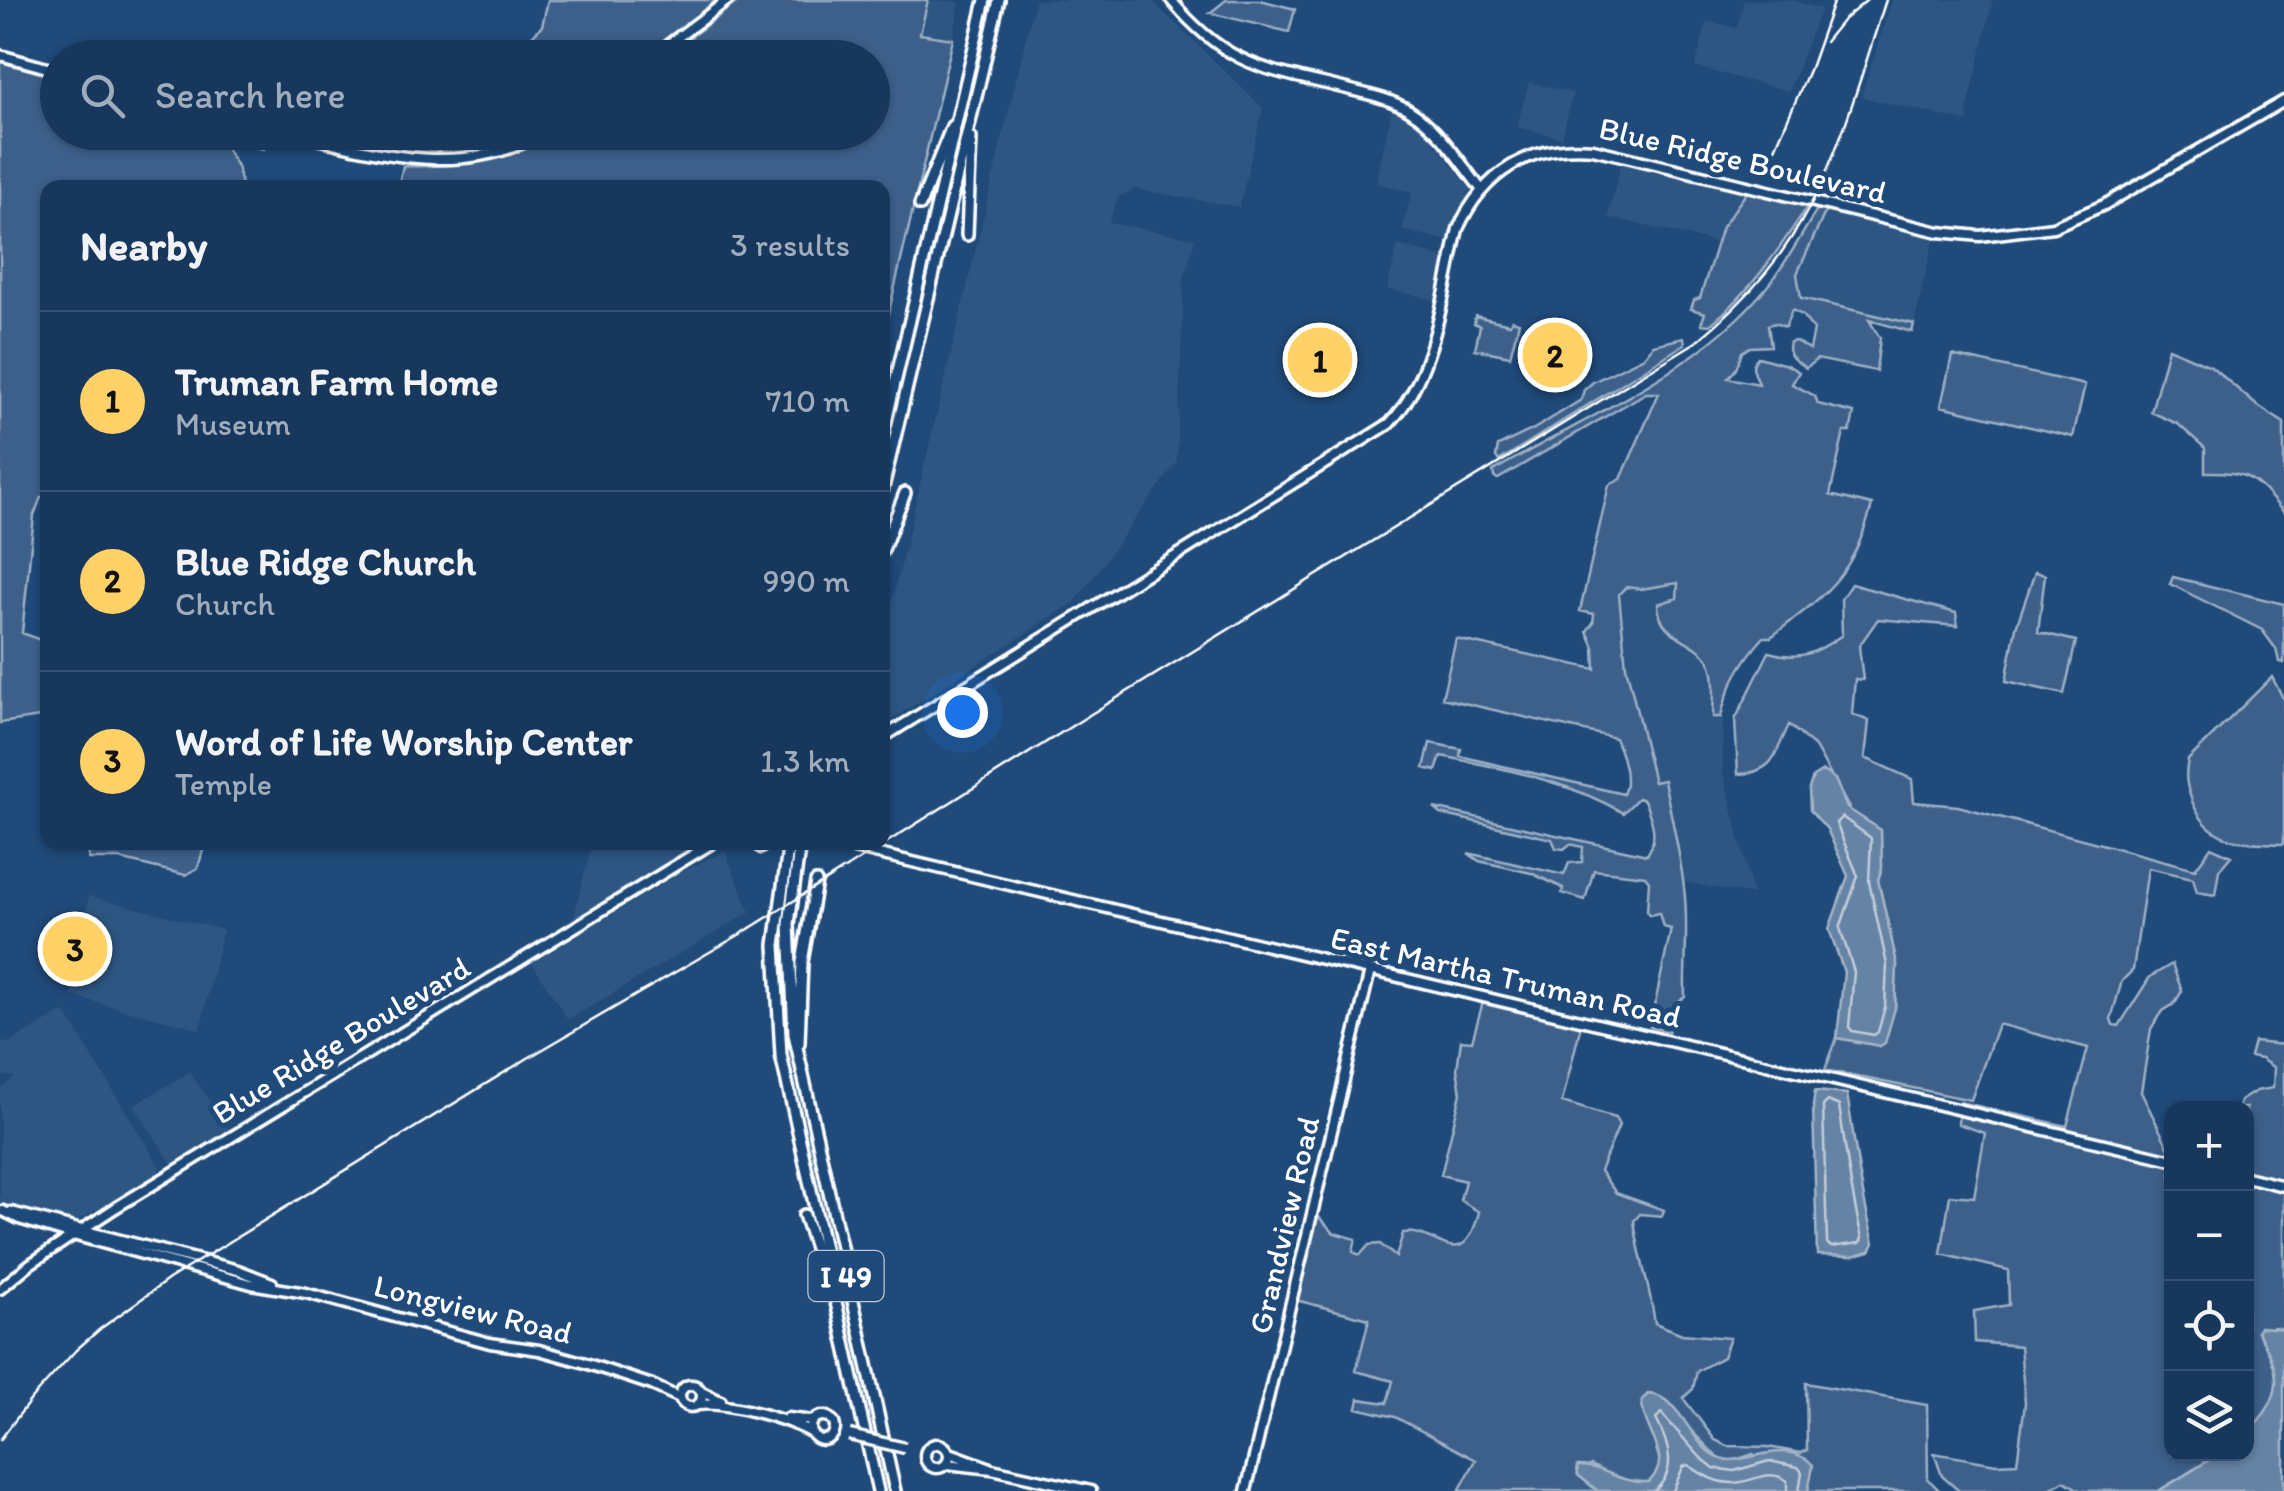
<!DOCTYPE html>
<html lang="en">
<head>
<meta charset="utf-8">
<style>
	body { margin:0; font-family:Itim,sans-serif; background:#244365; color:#f1f3f6 }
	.controls { position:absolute; right:30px; bottom:30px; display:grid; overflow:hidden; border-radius:20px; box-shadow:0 2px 8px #0004 }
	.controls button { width:90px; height:90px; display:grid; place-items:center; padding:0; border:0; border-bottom:2px solid #365272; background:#17385c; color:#f1f3f6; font:50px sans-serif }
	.you { position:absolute; left:962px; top:712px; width:35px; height:35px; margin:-25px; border:8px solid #fff; border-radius:50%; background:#1a73e8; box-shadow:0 0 0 15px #1a73e833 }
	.badge { display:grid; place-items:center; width:65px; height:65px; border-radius:50%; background:#ffd166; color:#111; font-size:32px; font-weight:700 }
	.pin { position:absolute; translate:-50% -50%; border:5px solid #fff; box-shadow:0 2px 10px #0006 }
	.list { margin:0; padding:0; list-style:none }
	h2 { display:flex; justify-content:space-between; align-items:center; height:130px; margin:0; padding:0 40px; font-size:42px }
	h2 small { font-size:32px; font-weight:400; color:#9eacbb }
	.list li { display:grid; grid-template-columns:65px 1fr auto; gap:30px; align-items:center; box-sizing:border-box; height:180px; padding:0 40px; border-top:2px solid #365272 }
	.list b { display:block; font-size:38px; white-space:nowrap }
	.list p { margin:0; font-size:32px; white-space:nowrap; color:#9eacbb }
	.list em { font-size:32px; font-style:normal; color:#9eacbb }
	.icon { flex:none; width:55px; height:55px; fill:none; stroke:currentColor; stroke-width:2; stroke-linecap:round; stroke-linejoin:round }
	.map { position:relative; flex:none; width:2284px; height:1491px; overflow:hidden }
	.search { position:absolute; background:#17385c; box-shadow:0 2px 8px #0004; left:40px; top:40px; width:850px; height:110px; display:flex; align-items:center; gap:25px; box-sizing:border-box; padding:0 35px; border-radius:55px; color:#9eacbb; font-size:38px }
	.panel { position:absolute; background:#17385c; box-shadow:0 2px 8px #0004; left:40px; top:180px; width:850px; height:670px; border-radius:20px }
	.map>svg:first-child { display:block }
</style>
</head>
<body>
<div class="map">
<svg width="2284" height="1491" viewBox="0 0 2284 1491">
	<rect width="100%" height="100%" fill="#1f4a7a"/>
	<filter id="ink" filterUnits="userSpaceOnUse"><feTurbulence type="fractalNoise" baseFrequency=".01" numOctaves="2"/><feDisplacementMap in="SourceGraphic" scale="20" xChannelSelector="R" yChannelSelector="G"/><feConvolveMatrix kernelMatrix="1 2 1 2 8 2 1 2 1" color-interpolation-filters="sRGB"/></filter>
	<g filter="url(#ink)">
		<path fill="#2e5683" d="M928,0l32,2 -7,37 -34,-4z
			M1035,0h116l112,108 -24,99 -104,-18 -17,8 -9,26 86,15 -11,42 -7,182 -102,140 -192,123v-85z
			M1744,0h47l30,9 -32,82 -94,-24 12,-46 30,7z
			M1892,0h101l-26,112 2,10 -108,-25z
			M1529,82l44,11 -11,45 -45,-11z
			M1392,108l30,19 48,62 -21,52 -47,-11 10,-38 -36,-9z
			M1621,163l126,29 -25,35 -5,16 -109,-26z
			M1827,208l101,26 6,4 -20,86 -114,-26 -3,-24z
			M1398,245l47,13 -10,42 -48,-11z
			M1678,583l-1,15 9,46 13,4 14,23v46l10,1v52l30,125 -70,-13 -19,-101 -10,1 -28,-116 -5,-77z
			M592,843v-1l108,1 -127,77z
			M725,851l25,61 -182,108 -36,-57 155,-94z
			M89,896l134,34 -23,99 -128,-33z
			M62,1012l5,3 93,152 -5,9 -80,46 -75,-18v-115l15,-12 -15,-2v-32l11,-1z
			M190,1072l40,58 -54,33h-5l-37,-58z"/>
		<path fill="#3c618b" stroke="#9eb0c5" stroke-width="2.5" d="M548,0h173l-79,57h-131l31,-31z
			M740,0h188l-8,34 33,5 -70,298 -1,-149 -484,-1 5,-21c58,2 103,-6 155,-33l314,-1v-74l-208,-1z
			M1226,0h34l35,9 -6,23 -79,-19z
			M0,62l57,15 1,55 210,1 -4,16 -30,-7 -8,6 11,18 5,21 -194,1 -1,311 -6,-2 -7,18 -12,118 21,8 4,75 -47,7z
			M397,133h138c-45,19 -94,27 -143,19z
			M1747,192l62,12c-29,44 -58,88 -99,121l-9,-1 4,-11 -14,-4 3,-9 6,-2 22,-71z
			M1819,206l8,2 -30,66 4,24 113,26 -2,8 -43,-12 11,18 -4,33 -59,-12 -11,9c-11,-8 -20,-11 -16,-26l5,-1 15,8 4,-19 -12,-15 -10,-5 -7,17 -10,-4 -7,2 3,21 -21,1 -8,5 -6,17 -8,9 31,6c-3,-10 -11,-18 -1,-27l29,8 12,7 -7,12 23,12 3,8 36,9 -4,19h-6l-14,63 42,10c-19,72 -45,88 -101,132h-7c-21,23 -37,50 -43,80h-8c0,-17 4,-41 -4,-56 -13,-23 -51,-22 -51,-57l19,-6 1,-15 -37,6 -15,-2 -7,7 7,72 28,116 10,-2c7,36 16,72 20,108 5,36 0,72 1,109l-8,5 -9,30 -18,-5 21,-98 -8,-2 -4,-14 -10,2 -2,-4 2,-30 -4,-5 -51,-6 -9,30 -23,-7 1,-5 -32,-15 -52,-12 -11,-8 96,22 5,-12 13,-1 1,-15 -13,-3 -6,5 -8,-1 -4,-9 -111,-25 -7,-6 213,47c12,-19 5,-35 -3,-55l-6,-2 -15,15c-54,-32 -121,-45 -182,-57l-5,15 -12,-3 6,-25 31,6 -1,7 163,38c8,-16 -1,-40 -8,-56l-173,-40 14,-59 139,30 -1,-22 -7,-16 6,-8 1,-9 -14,-3 29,-126 12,-6 38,-86h-13l-148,86 -4,-2 -1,-6c93,-54 202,-98 272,-182 21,-25 37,-55 54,-83z
			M1475,316l35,8 2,-4 7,2 -9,34 -35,-7 5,-23 -6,-3z
			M1684,338l1,6 -186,117 -3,-4 2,-11 36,-17 47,-29 3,-10 9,-8 51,-25 9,-12z
			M2168,348l43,18 44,38 29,19v90c-28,-34 -33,-42 -79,-41v-24l-27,-24 -27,-12z
			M1952,355l133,30 -12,52 -132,-31z
			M2035,572l10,3 -7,57 38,9 -12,53 -58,-13 10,-54z
			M2173,577l111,27v59l-5,-1 -3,-13 -14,-19 -92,-46z
			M1851,584l105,29 2,13 -80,-7 -19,27 4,34 -8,-1 -3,35 17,7 -4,37 47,21 2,23 44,4 237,63 16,-22 20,9 -12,14 -4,25 -18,-3 -4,-14 -45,-10 -15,102 -11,11 -11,38 2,6 6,1 31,-49 22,-13 10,27 -8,13 -11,7 -12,18 -10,63 30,61 1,301h47l-61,37h-77l-17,-10 -18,10h-87l-17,-15 -8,-23 62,11 21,-1 8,-60 -5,-57 -45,-4 -1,-31 35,-6 -1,-35 -67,-16 9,-59 24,2 11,-64 -27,-9 2,-22 107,24 21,-78 -90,-24 -27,76 -146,-30 12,-32 43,8 15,-38 2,-44 -19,-84 4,-13 -67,-120 -26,-22c-14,27 -13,48 -51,49l-3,-54 34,-68c31,9 48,1 73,-17l-1,-36z
			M2272,677l12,23v144c-38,-2 -71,2 -90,-38 -7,-17 -10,-28 -6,-46z
			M87,843v-1l118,1 -7,25 -13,7 -65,-16h-31z
			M1483,1002l98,23 -19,77 53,16 4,7 -19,46 16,22 48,17 -2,6 -22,-2 -6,7c5,36 16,66 21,102l27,11 48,4 -7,19 -26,14 -4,18 -10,9 32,42 13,6 40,1 33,6 6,-3 -1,-67 121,22 1,74 12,12h-136l-51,-37 -20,7 -15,-3 -62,-63 -8,-1 -6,6c4,23 14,43 19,66l-11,16h-25l-34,-17 -13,10 20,16h-139l17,-31 -81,-43 -38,-9 2,-9 28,4 6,-22 -37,-10 13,-52 -73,-19 20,-86 18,19 22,6 -3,13 7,3 9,-10 11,-1 16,13 7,-24c34,-6 59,46 76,-21l-19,-12 5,-19 -24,-6 20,-82 -4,-24 4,-29 11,1z
			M2254,1042l30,3v284l-10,-2 -17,4c27,45 27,65 -10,102l-1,-325h-8l2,-7 16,-10 17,-3 1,-20 -13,-9 -11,-2z"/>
		<path fill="#6583a4" stroke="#a3b5c8" stroke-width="2.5" d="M1823,771l12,8 12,29 34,22 1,37 -4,13 19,84 -2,44 -10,35 -5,3 -43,-8 7,-66 -15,-43 19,-53 -21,-47 -17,-19 -1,-22 4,-11z
			M1815,1091l32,3c8,50 14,99 27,149l-4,8 -18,5 -35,-1 -4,-150z
			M2260,1327l24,2v162h-125l60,-37h27l1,-21c37,-36 37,-58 10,-102z
			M1648,1394c32,1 42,49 68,63 25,13 67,-23 97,8l-5,26h-210l-20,-16 -1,-9c27,-1 41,18 72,16 27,-26 -8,-53 -7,-82z"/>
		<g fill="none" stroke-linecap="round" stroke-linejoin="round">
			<path stroke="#c1cddb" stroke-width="2.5" d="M1842,817l29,21 -2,44 18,83 -2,42 -7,25 -4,3 -22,-4 -3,-4 5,-55 -14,-44 18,-52 -22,-53z
				M1828,1101l11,5c7,45 12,88 23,132l-2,5 -29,4 -4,-4 -4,-137z
				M1654,1491c24,-20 15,-47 2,-72l5,-6 39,44 14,11 20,3 35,-10 29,6 4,5 -3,19
				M1673,1491l10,-24 5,-2c14,9 26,18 45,18 20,0 36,-16 54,-2v10"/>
			<g stroke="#fff" stroke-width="15">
				<path id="major" d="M1171,0c55,66 93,69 172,88 23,6 46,10 66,22 31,19 50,51 72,79
					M0,55l58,16
					M650,58l78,-58
					M290,132c84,22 175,48 255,0
					M882,738l507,-314c46,-47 54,-132 69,-195 25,-56 72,-86 135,-80l346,83 41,4 73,-9 51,-22 180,-104
					M757,842l4,6
					M828,842l1344,318
					M2246,1177l38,9
					M3,1211l16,8 54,16 178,49 55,9 184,50 49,7 43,12 70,23 28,13
					M11,1212l227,58 34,13
					M0,1289l30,-25 85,-56 599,-366
					M680 1396a11 11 0 1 1 22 0a11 11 0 1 1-22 0Z
					M702,1392l19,9
					M698,1405c28,-4 89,14 114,28
					M811 1428a12 12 0 1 1 24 0a12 12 0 1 1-24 0Z
					M788,1418l25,3
					M925 1456a12 12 0 1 1 24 0a12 12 0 1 1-24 0Z
					M950,1453l38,14
					M947,1464l45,5 99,22
					M1246,1491l124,-520"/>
			</g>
			<g stroke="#fff" stroke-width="16">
				<path id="highway" d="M920,205l32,-79
					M967,235l4,-97
					M882,439l103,-439
					M882,492l117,-492
					M882,552l23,-59
					M789,842l-14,103 6,110 97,436
					M800,842l-11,82 5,110 101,457
					M799,1043l3,-81 14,-80
					M804,1215l16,48 9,13"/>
			</g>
			<use href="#major" stroke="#1f4a7a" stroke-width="8"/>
			<use href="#highway" stroke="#1f4a7a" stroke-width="9"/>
			<path stroke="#fff" stroke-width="2.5" d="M1825,42l17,-21 25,-21
				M1770,160l40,-92 24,-68
				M0,1440l32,-42 44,-48 24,-21 69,-50 359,-221 216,-126 347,-218 605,-372c124,-102 142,-197 190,-342"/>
			<g stroke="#fff" stroke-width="15" stroke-linecap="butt">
				<path id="major-bridge" d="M849,1435l56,13"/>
			</g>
			<use href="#major-bridge" stroke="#1f4a7a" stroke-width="8"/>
		</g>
	</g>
	<g text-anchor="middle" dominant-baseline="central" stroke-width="10" stroke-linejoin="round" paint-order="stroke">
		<rect fill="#1f4a7a" stroke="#bcc9d7" stroke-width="2.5" x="808.5" y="1251" width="75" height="50" rx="8"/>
		<g font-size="30" font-weight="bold" fill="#fff">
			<text x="846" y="1276">I 49</text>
		</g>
		<g font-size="32" fill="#fff" stroke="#1f4a7a">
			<text transform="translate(1743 160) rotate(13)">Blue Ridge Boulevard</text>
			<text transform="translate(1506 977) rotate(13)">East Martha Truman Road</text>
			<text transform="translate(341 1040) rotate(-31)">Blue Ridge Boulevard</text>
			<text transform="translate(1284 1225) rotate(-77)">Grandview Road</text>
			<text transform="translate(473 1309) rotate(14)">Longview Road</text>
		</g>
	</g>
</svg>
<div class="controls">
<button>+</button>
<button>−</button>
<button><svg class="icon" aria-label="locate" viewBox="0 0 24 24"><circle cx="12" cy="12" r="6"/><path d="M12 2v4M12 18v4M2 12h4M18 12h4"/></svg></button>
<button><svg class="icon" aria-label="layers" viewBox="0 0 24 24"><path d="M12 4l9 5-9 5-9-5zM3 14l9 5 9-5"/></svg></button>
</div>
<div class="you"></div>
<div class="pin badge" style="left:1320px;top:360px">1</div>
<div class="pin badge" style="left:1555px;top:355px">2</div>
<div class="pin badge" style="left:75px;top:949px">3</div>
<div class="search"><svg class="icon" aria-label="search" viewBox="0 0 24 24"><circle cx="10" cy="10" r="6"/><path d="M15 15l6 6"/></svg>Search here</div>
<section class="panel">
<h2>Nearby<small>3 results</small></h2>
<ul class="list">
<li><span class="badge">1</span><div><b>Truman Farm Home</b><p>Museum</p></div><em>710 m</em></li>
<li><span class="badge">2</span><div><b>Blue Ridge Church</b><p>Church</p></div><em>990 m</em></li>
<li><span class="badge">3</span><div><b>Word of Life Worship Center</b><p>Temple</p></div><em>1.3 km</em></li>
</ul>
</section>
</div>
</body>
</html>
